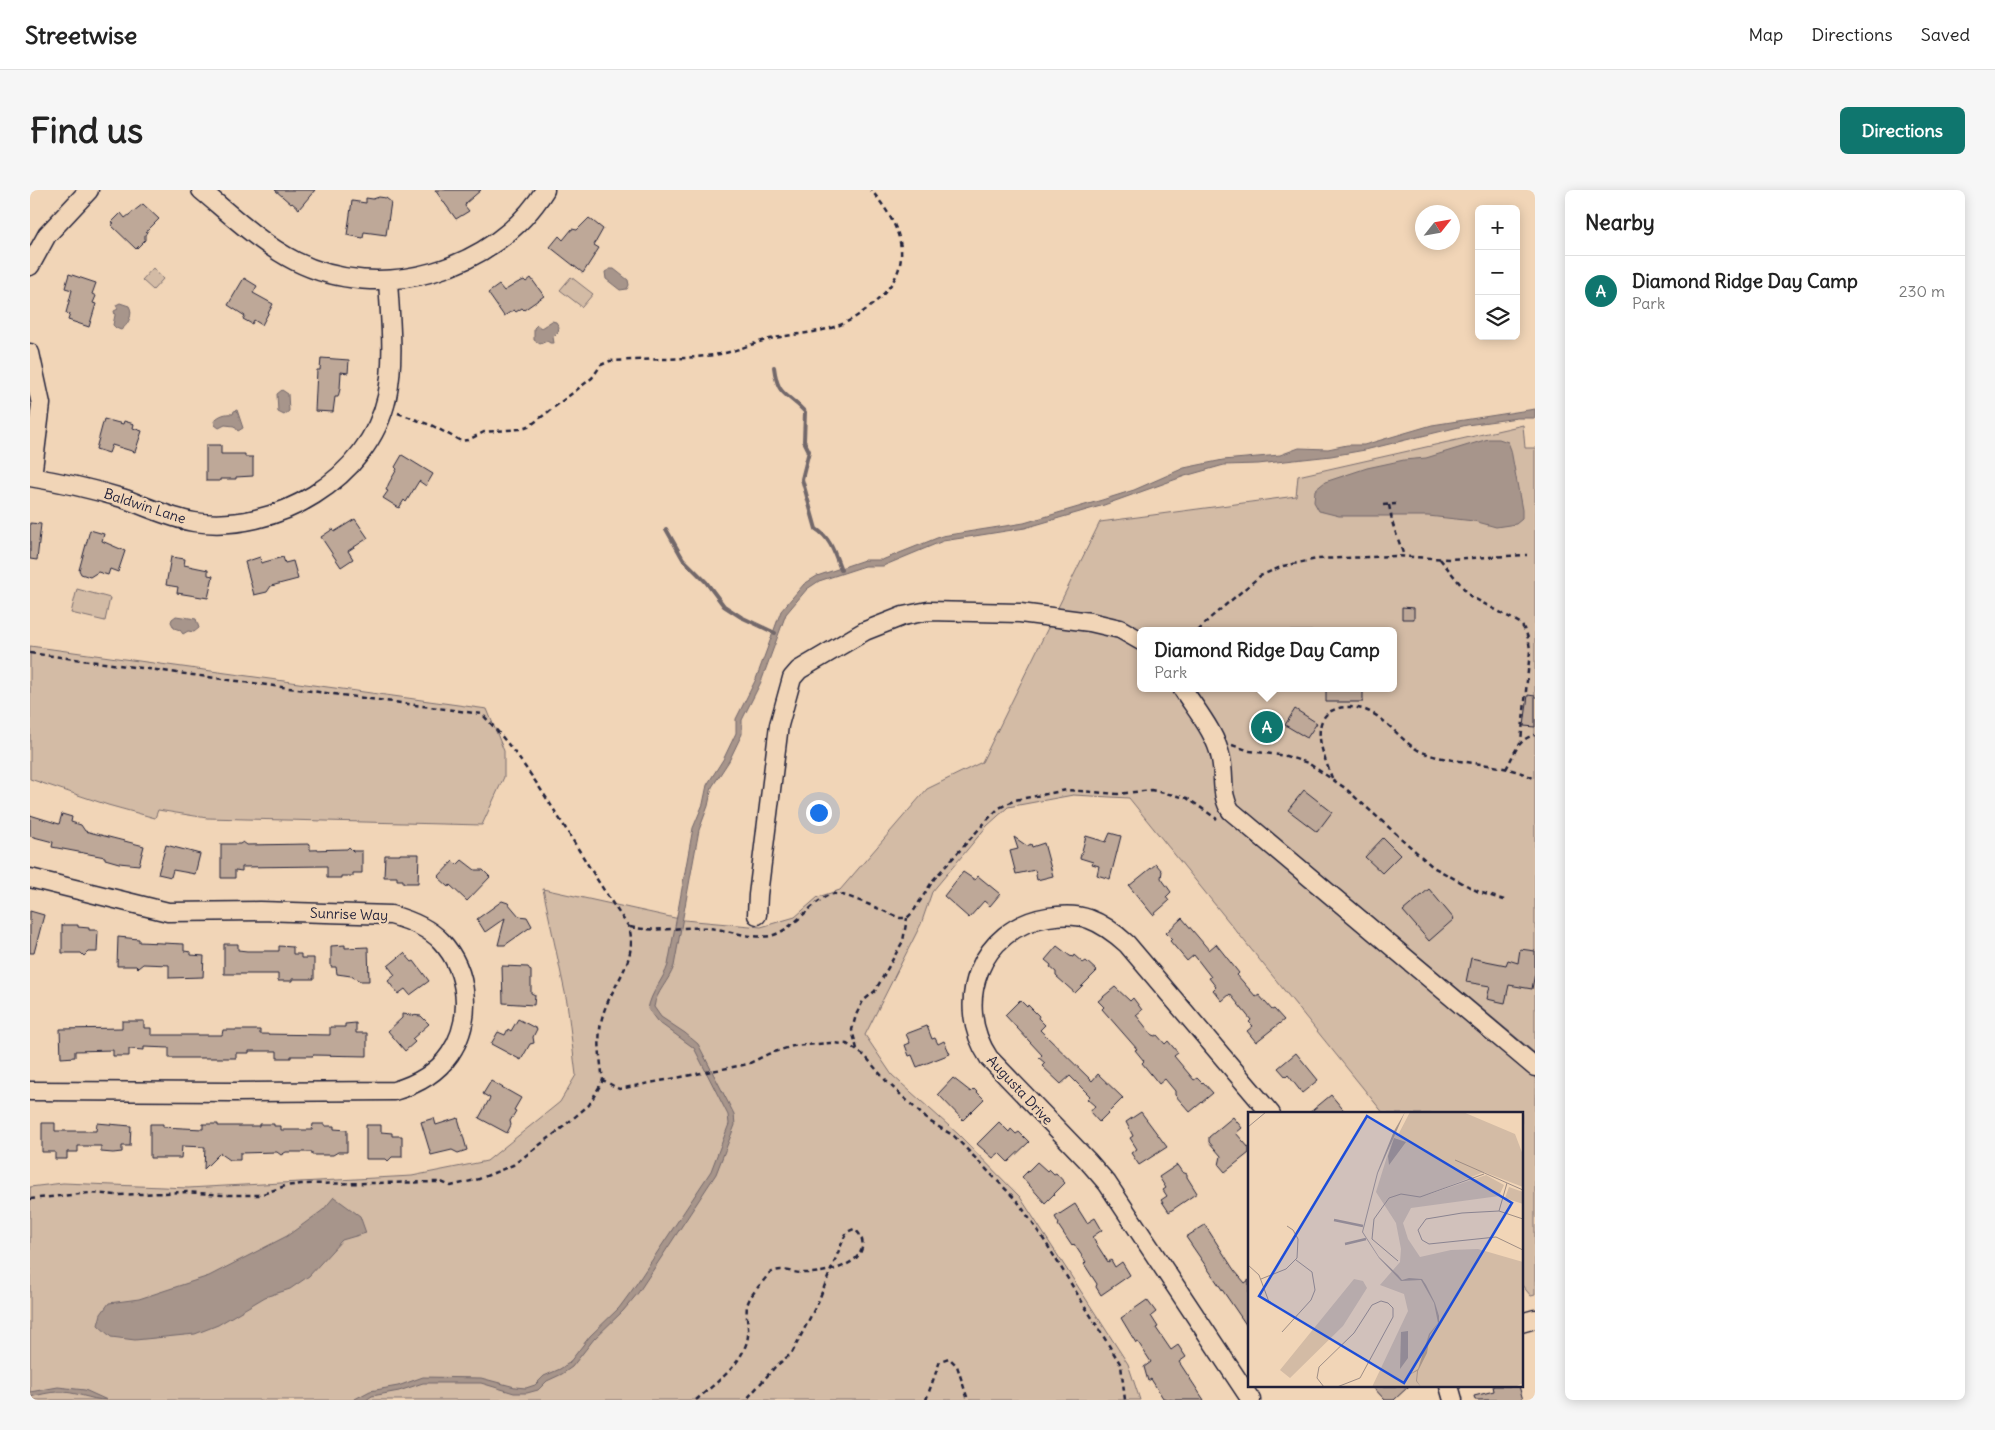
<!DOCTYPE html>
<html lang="en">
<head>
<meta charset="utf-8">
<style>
	body { margin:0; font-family:Delius,sans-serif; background:#f6f6f6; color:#222 }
	.controls { position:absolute; right:15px; top:15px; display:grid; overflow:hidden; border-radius:8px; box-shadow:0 2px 12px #0003 }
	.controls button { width:45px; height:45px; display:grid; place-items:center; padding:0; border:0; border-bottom:1px solid #e0e0e0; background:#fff; color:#222; font:25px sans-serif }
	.compass { position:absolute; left:1385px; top:15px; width:45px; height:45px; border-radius:50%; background:#fff; box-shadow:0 2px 12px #0003; rotate:59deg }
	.you { position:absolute; left:788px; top:622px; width:18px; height:18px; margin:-12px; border:4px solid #fff; border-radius:50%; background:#1a73e8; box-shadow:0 0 0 8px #1a73e833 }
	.badge { display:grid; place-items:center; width:32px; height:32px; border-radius:50%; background:#0f766e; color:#fff; font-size:16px; font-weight:700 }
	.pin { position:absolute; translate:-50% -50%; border:2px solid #fff; box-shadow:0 1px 5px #0006 }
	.popup { position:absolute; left:1107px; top:437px; width:260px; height:65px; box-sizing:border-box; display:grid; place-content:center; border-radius:8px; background:#fff; filter:drop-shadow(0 1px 4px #0005); font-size:16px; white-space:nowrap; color:#767676 }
	.popup b { font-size:19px; color:#222 }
	.popup::after { content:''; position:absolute; left:50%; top:100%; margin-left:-10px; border:10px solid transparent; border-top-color:#fff }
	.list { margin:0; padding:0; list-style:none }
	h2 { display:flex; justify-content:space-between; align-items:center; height:65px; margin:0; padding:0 20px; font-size:21px }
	h2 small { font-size:16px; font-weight:400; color:#767676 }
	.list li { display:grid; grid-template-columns:32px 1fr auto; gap:15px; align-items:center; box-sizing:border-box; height:70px; padding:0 20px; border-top:1px solid #e0e0e0 }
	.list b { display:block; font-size:19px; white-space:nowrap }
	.list p { margin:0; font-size:16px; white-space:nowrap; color:#767676 }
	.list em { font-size:16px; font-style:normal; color:#767676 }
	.icon { flex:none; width:28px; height:28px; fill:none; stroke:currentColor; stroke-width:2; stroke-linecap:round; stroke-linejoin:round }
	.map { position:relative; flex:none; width:1505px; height:1210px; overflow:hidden; border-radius:8px }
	header { display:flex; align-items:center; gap:30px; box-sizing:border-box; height:70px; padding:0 25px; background:#fff; border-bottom:1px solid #e0e0e0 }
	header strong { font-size:24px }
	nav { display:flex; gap:28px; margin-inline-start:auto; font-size:18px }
	.intro { display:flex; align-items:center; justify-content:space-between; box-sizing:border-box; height:120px; padding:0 30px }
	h1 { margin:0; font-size:35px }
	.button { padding:12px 22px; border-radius:8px; background:#0f766e; color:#fff; font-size:18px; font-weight:700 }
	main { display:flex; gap:30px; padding:0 30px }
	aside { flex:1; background:#fff; border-radius:8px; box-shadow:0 2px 12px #0003 }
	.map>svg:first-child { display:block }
</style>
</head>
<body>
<header>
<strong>Streetwise</strong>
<nav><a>Map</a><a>Directions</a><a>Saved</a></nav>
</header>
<div class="intro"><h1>Find us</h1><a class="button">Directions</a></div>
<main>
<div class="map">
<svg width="1505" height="1210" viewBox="0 0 1505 1210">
	<rect width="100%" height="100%" fill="#f1d5b7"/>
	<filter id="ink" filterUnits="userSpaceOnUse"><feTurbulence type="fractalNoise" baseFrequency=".02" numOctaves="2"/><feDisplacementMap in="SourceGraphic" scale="10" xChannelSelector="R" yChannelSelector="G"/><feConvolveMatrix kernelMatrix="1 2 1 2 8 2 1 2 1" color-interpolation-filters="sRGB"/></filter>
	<g filter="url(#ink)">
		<path fill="#d3bba5" stroke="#7a6e70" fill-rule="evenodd" d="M123,78l10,11 -10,11 -11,-10z
			M541,87l22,17 -11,13 -22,-17z
			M1493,235l2,23h10v605l-292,-244 -21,-2 313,268v220l-4,1 -10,-12v-170h-137l-255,-316 -56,-3 -65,12 -21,19 -55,66 -11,32 -56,111 27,40 66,59 62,63 108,167 12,36h-1110v-213l33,-4 125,5 224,-12 75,-15 73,-59 16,-27 -9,-73 -24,-113 141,31 77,7 34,-10 23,-20 22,-7 87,-101 55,-27 118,-240 196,-26 2,-20zM1111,441h252v57h-252z
			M47,399l33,9 -5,23 -34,-8z
			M0,456l457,63 17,42v26l-22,48 -275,-7 -49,-8 -3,8 -47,-13 -78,-26z"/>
		<path fill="#a7958b" stroke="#72676b" d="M580,79h4l14,11 1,5 -2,4 -7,1 -14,-11 -1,-7z
			M90,113l9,3c5,8 -1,19 -8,24l-5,-2 -3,-3 2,-10 -1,-4 4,-2 -2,-4z
			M522,131l4,1 3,5 -1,5 -5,5 1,6h-4l-3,-2 -7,3 -6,-4v-12l3,-3 4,3z
			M252,200l6,4 1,17 -5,4 -6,-3 -1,-18z
			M1505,219v9h-18l-50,7 -102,25 -34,6 -73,8 -34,1 -39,11 -81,29 -79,23 -82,13 -60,25h-18l-46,15 -12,8 -21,25 -25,68 -19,38v14l-13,27 -17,26 -4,19 -9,24 -25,136c-5,15 -18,26 -20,41l7,10 24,16 13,11 36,70 1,11 -19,49 -78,119 -15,18 -29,28 -22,28 -10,7 -15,7 -9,9 -11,3h-13l-33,-10h-58l-24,8 -27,5 -6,4h-13l17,-9 28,-5 25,-9 58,1 34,9 11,1 9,-3 9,-9 16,-7 9,-6 21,-27 29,-28 14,-19 78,-118 18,-47 -1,-9 -34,-67 -37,-27 -9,-12c3,-17 15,-29 20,-44l25,-137 10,-24 4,-19 17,-27 12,-25v-14l20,-40 25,-68 23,-27 13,-8 47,-16h18l60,-24 82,-13 78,-23 32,-10 50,-22 39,-8 57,-5 19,-7 29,1 19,-4h17l68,-20z
			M207,220l6,18 -5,3 -4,-5 -9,-1 -6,3 -4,-3 -1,-4c5,-6 12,-8 19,-7l1,-3z
			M1458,249h11l9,3 3,8 11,60v9l-6,5 -20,3 -22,-6 -46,-5h-89l-20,-5 -5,-9 1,-12 10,-8 42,-14 37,-8 22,-2z
			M146,426l20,3 3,9 -5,4 -6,-1 -5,3 -3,-4 -6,-2 -3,-6 1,-3z
			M304,1007l26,19 6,17 -24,7 -33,36 -19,13 -25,8 -47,28 -23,9 -60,6 -24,-3 -13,-12 3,-11 8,-11 30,-4 70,-23 78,-40 36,-26z
			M28,1197l27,3 22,10c-17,0 -32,-9 -49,-8 -9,0 -19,3 -28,5v-5z"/>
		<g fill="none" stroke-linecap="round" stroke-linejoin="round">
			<path stroke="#72676b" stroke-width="4" d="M744,177c4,31 12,24 31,45l-1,29 5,10 -7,28 14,50c15,9 19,26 25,41
				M636,339l17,30 23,23 18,24 17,11 34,16"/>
		</g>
		<path fill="#bea898" stroke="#22223b" d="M245,0h40l-16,19 -7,-6 -1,1z
			M405,0h46l-15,13 -1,3 4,5 -13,8z
			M349,7l7,1 5,4 -5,33 -22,-3 -1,6 -16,-3 5,-34 14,2v-5l7,1z
			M113,14l16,15 -11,11 -3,5v5l-9,9 -25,-24 3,-2 -2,-1 9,-9 4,5z
			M559,28l14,11 -9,16 5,3 -16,25 -33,-26 9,-11 4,4 9,-11 5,1z
			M39,84l27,9 -4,11 4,2 -3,7 3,1 -7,23 -21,-7 2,-6 -4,-1 6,-23 -7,-2z
			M214,88l13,8 -4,7 20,11 -11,21 -8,-5 -2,4 -9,-5 2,-3 -17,-11z
			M501,88l13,18 -20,14 -2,-2 -6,4 -2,-2 -10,6 -16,-23 11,-8 5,6 13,-8 7,-3 2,2z
			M291,168l28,2 -1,13 -7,-1 -1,17 -2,8h-3l-2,15 -18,-1 2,-41h3z
			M74,229l19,5 1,-3 10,3 -1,4 9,3 -7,21 -23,-7 -3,8 -13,-4z
			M176,255h15v9h24v3h8v19l-17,1v2h-16v2h-14z
			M372,265l31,19 -7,12 -7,-5 -13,21 -2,-2 -5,8 -16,-10 5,-7 -2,-1 3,-7 8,-14 -2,-2z
			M325,329l13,19 -20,13 5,8 -12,8 -20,-30 12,-8 1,3z
			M0,333l11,1 -4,36 -7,-1z
			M60,340l14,4 -2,7 23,10 -7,21 -8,-3 -2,6 -10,-3 -8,5 -9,-3 -2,-4z
			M141,367l14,2 -1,6 24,5v5l5,1 -5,22 -31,-5 1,-6 -12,-2z
			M230,367l1,6 22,-6 2,6 8,-2 5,18 -27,7 -4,6 -13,3 -9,-33z
			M1372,417l12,1v11h-12z
			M1296,498h37v14h-37z
			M1498,505l7,1v31l-11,-1z
			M1265,519l22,14 -10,15 -22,-13z
			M1274,600l28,22 -15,20 -29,-22z
			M32,624l10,3 -1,5 10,3 4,6 59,15 -5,19 -20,-2 -14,-4v-2l-53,-10 1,-5 -23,-6v-21l29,9z
			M1080,643l11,3 -11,43 -13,-4 2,-9 -7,-2 1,-2 -13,-4 6,-22 20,6z
			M984,647l13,9 4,-2 1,3 12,-4 9,33 -16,4 -2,-10 -19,4 -6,-23 8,-2z
			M1353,648l17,17 -18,18 -17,-16z
			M213,652l4,3 63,-1v6l37,-1 2,-2 4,4h9v22h-9v3h-12v2h-14v-12l-85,1v4l-7,-1v8h-14v-34h19z
			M136,655l34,9 -5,20 -22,-4 -2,7 -13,-3z
			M370,664h19l-1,29h-15v-3h-6v-3h-13l1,-22h15z
			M432,670l13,10h8l7,7 -23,24 -17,-16 -1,2 -11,-10 15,-16 4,4z
			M1126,674l6,7 -1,7 10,14 -5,5 3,4 -16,14 -24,-29z
			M933,682l12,8 3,-4 22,18 -10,12 -6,-5 -15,17 -25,-22z
			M1399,699l25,30 -25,22 -26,-30z
			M472,711l6,2 11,13 8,1 5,9 -27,19h-7l7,-27 -20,14 -8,-13z
			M0,721l14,4 -10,38h-4z
			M1152,728l27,32 7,-6 23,29 -2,2 19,22 3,-2 13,15 2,-1 10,11 -28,22 -9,-11 6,-5 -4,-4 2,-2 -21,-26 -8,7 -9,-11 3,-3 -7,-9 2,-1 -17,-22 -7,6 -17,-20 2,-2 -6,-6z
			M32,735h16v2l11,1v2h9l-1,22h-9l-4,4 -3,-3h-19z
			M88,747l21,2v3l45,2v7l7,1v3l13,1 -1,21 -34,1v-13l-26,-1 -5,4 -2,-2h-19z
			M194,754h14v6l9,1h32v-5l14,1v7h8v4h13v21h-22v2h-14v-7h-54z
			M315,755v3l23,-1 1,34h-9l-9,-5 -14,-2 -1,-7h-5v-21z
			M1027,756l13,10 3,1 1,-2 9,8 3,-2 11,10 -22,22 -19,-17v-4l-6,-5 1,-2 -6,-5z
			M1490,759l15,2v22l-3,16 -23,-4 -4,18 -18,-4 3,-13 -24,-4 5,-24 35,7 2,-5 10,3z
			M374,763l8,9 2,-1 15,20 -19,14 -5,-6 -7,5 -10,-13 7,-6 -7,-9z
			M472,776l26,1 3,4v22l4,2 -1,10 -31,-2z
			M1085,797l15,14 3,-3 9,12 -6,5 16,20 3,1 2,-1 8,9 3,-3 10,12 -4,3 20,24 3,-2 5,5 1,-1 10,11 -23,19 -15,-17v-4l-10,-12 -6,5 -17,-21 2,-2 -9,-11 2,-1 -35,-40 2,-2 -6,-6z
			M990,810l7,7 1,-2 11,11 -1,2 7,7 -5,5 52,51 6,-7 25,24 -24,24 -9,-10 5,-6 -8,-7 3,-3 -20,-20 -9,8 -19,-18 3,-3 -6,-5 3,-3 -37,-40z
			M372,824l19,2 8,8 -17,15 3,3 -10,9 -17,-20 14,-13z
			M488,829l19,10 -4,8 1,6 -4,1 -9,16 -30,-16 7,-12 7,3 3,-6 3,2z
			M92,831h22v7h7v7h71l1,-5h37v4l70,1v-8h15v-3l11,-1v10h11v23l-54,-1v1h-22v2h-14v-7h-28v2h-13v5h-67v-10l-25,-1v3l-15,-1v7h-16v-6l-38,1v6l-14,1 -1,-29 62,-1z
			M897,836l5,13 3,-1 3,6 6,-3 6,13 -33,13 -5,-12 -3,1 -4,-11 5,-2 -4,-9z
			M1266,863l22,27 -16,13 -14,-18 -2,2 -8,-9z
			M923,888l18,14 3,-3 10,10 -21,21 -25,-26z
			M461,891l30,17 -7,12 2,1 -6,10 1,4 -4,8 -28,-15 11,-20 -7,-4z
			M1301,905l16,19h-39z
			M1111,922l26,35 -28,18 -8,-12 6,-4 -7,-11 3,-2 -7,-14z
			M1203,927l9,11 -6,5 13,15v5l-24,19 -6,-7 2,-9 -12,-14v-5z
			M404,928l2,7 22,-7 9,32 -9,3 -6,-3 -21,5 -10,-33z
			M969,932l10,10 2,-3 5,5 3,-2 10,10 -21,20 -9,-9 -6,5 -16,-14z
			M12,933h13v8h41l1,-8 34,3 -1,20h-8v6l-9,1 -12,-1v-6h-23v6h-11v7h-12v-7h-13z
			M120,934h13v3l40,2v-5h15v2h41v-2h15v2h7v4h31l1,-6h12v2h9v3l13,1v22h-9l-5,3h-21v-3h-26l-5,3 -4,-3 -37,1v7h-10l-10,-7 -16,16 1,-22 -23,-1 -1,12h-31z
			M336,935h15v7l11,1v3h10v21h-10l-4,4 -2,-2h-20z
			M1007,972l10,9 2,-2 5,5 2,-1 9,10 -20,20 -23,-26z
			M1147,975l5,7 5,2v3l10,16 -28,19 -8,-12 6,-4 -4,-6 3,-2 -7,-11z
			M1045,1014l12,19 8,-5 7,12 -10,7 16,25 3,-2 4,7 7,-5 8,13 -29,20 -5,-8 1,-3 -13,-20 2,-2 -12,-18 -2,2 -14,-21 1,-1 -4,-7z
			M1175,1035l29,45 11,13 4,-3v49l-63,-92z
			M1117,1110l9,12 -5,4 7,11 -2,1 15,22 7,-5 8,12 -7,5 25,38h-31l-10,-2 -12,-19 -3,2 -4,-14 7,-5 -13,-20 -2,1 -15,-25z
			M1342,1196h37l-15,14h-9z
			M1463,1196h26l4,14h-48l-1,-4 20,-5z"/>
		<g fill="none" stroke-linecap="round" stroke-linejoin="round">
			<g stroke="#22223b" stroke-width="21">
				<path id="minor" d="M171,0c30,25 59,53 94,71 85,43 200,10 250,-71
					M0,76l17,-31 42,-45
					M0,163l11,51 -9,73
					M0,287c31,5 62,12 92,21 24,8 47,20 72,24 81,12 175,-43 193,-125 8,-39 3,-78 1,-117
					M1152,498c14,22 34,45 39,71 4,18 -1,37 10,52l304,256
					M0,688l138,34 92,-1 131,4c18,5 37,12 50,26 28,30 32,79 9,113 -13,19 -35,31 -56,37l-159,1 -205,-1
					M727,725l1,-20 21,-170 13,-47 7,-8 66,-39 38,-15 25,-5 92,2 70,9 30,7 21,12
					M1491,1133l14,-4
					M1419,1196l4,14
					M1221,1210l-144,-217 -20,-23 -98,-102c-37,-55 -9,-130 59,-141 13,-2 28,-3 41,2 14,5 27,15 38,25l144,170"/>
			</g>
			<path stroke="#22223b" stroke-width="2.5" stroke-dasharray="5 4" stroke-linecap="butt" d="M368,223l35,13 28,15 7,-1 16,-8 36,-3 11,-4 61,-47 9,-13 9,-4c36,-2 74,-1 110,-7 17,-3 33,-11 50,-15 21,-5 43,-5 64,-12 14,-4 27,-13 39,-23 44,-37 31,-75 -2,-114
				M1353,315l13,-1
				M1359,315l4,20 11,31
				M1410,369l30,37 50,27c7,9 9,16 10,28l-9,90
				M1168,441l11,-12 51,-43 23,-10 34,-7 78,-3 55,3 77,-4
				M0,463l452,61c60,63 97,144 147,213 10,35 -19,59 -27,91 -5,20 -2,41 1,62l16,9 129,-25 20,-10 25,-8 37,-3 17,1 18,12 22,26 42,39 25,15 64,66 28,41 75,122 4,35
				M1202,555l18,6 36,5 22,7 37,25 88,79 46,25 28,9
				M1476,579c8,-14 12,-31 29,-34
				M1302,588c-6,-17 -22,-50 -4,-65 7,-5 14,-6 22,-6 29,1 42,25 63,40 5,4 12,6 17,8 34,10 73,7 105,24
				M600,737c27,6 52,-1 79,1 20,2 41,11 61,8 24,-5 45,-39 63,-42 12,-2 54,19 67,24h7l6,-6 21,-33 55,-61 10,-10 16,-8 52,-10 51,4 33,-4 36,8 30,21
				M827,859l-5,-19 4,-15 7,-14 12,-10 28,-50 4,-23
				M0,1009l60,-6 27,2 70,-3 35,3h38l25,-9 16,-2 140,-2 10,4 28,-7 34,-14 44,-33 32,-27 14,-25
				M666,1210c18,-16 40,-30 49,-53 7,-16 0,-27 2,-41 2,-8 7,-14 12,-20 4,-4 8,-11 13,-14 10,-5 20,1 30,1 18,1 55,-5 60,-25 2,-8 -2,-15 -8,-19l-7,3 -3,6 -26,64 -26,51 -17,14 -29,33
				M896,1210l14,-39 9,-3 8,8 11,34"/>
			<use href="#minor" stroke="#f1d5b7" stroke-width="18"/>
		</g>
	</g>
	<g text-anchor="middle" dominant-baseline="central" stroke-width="5" stroke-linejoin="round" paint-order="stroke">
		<g font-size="14" fill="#22223b" stroke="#f1d5b7">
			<text transform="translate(115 316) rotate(18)">Baldwin Lane</text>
			<text transform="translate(319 724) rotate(2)">Sunrise Way</text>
			<text transform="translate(990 900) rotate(47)">Augusta Drive</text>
		</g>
	</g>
	<g transform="translate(1218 922)">
		<rect width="275" height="275" fill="#f1d5b7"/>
		<path d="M162,0h53l52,22 8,21v32l-39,-15 -60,24 62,-21 18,10 -5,11 -88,12 -8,15 5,16 12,18 31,-7 27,-1 45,13v121l-8,4h-143l36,-76 -4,-17 -24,-9 20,-23 1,-13 -5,-26 -20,-31 18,-58 4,1zM261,75l14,5v12l-18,-6zM106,167l9,2 4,7 -24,38 -53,52 -10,-8z" fill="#d3bba5"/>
		<path d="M157,0l-27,61 -15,59 16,25 19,18 4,5 7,-2 13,1 4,6 9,18 4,13v6l-9,13 -3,18 -9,18 -1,10 4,6 -5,-6 1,-10 -10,5 -6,11 6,-11 11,-7 11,-35 9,-11 -4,-20 -13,-23 -20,1 -22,-23 -17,-26 15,-59 17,-42zM146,26l12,4 -17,23 -1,-9zM160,219v27l-8,11 1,-37z" fill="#a7958b"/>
		<path fill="none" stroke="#a7958b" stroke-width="2.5" d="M86,108l29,6M97,132l21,-5"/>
		<path fill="none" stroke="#9e8d85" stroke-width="1" d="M0,15l18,-15M207,48l68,30M251,99l8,-28M275,107l-24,-8 -37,2 -36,6 -8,11 4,10 7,4 67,-7 27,13M150,149l-26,-22 2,-20 15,-21 12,-4 19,3 64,-23M0,153l11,10 10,27 25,15M13,167l25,-10 11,-11 1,-19 -5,-9 -6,-4M34,220l29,-32 4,-10 -3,-18 -16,-12M76,275l-7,-9 2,-11 35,-34 18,-28 9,-4 7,2 5,5v9l-33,61 -23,9"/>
		<path fill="#1d4ed8" fill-opacity="0.15" stroke="#1d4ed8" stroke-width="2.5" d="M119,4l145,87 -108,180 -145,-87z"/>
		<rect width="275" height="275" fill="none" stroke="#22223b" stroke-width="2.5"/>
	</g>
</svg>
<div class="controls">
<button>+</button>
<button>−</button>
<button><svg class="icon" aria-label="layers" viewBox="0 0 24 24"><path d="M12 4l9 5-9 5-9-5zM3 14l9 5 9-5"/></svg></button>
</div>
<svg class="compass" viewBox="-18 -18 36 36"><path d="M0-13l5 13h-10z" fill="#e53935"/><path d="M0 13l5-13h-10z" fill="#767676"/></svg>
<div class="you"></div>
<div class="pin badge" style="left:1237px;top:537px">A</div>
<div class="popup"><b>Diamond Ridge Day Camp</b>Park</div>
</div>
<aside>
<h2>Nearby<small></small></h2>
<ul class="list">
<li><span class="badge">A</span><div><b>Diamond Ridge Day Camp</b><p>Park</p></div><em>230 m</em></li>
</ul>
</aside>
</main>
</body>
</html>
